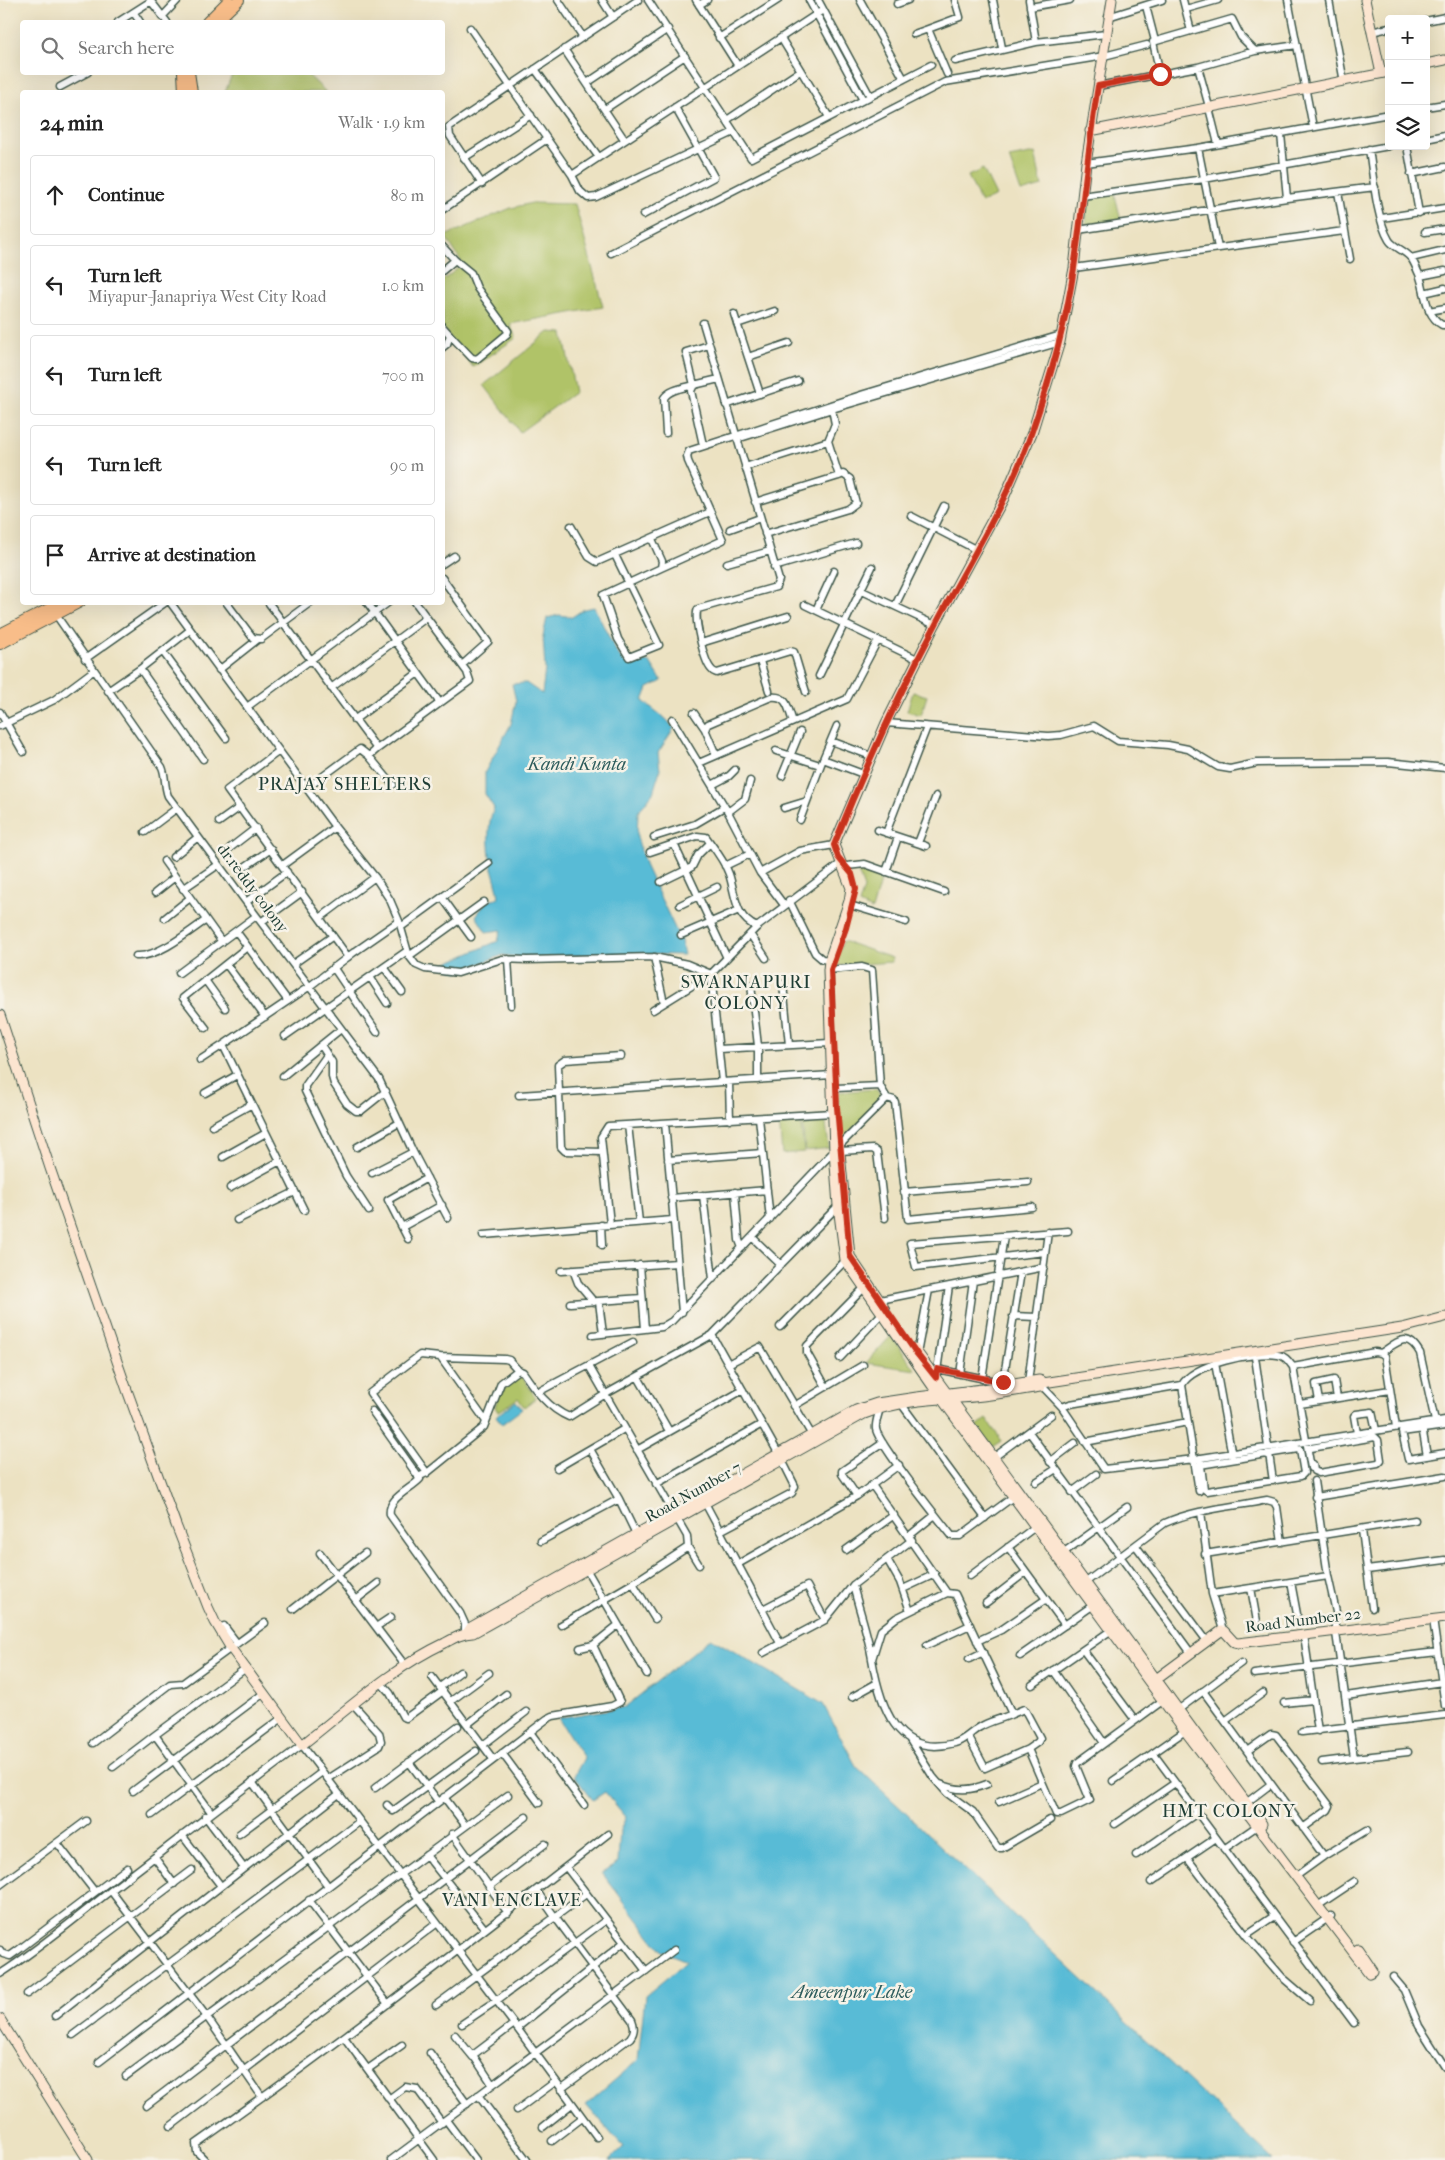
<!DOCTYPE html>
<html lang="en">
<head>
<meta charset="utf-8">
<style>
	body { margin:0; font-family:"IM FELL French Canon",serif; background:#f2f2f2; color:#222 }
	.controls { position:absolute; right:15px; top:15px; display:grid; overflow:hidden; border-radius:5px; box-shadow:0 5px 20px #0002 }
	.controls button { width:45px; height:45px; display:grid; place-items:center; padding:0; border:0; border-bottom:1px solid #e0e0e0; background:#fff; color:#222; font:25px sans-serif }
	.stop { position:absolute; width:15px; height:15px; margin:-11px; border:4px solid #c8321e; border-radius:50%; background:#fff }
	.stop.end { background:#c8321e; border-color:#fff; box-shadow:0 1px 5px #0008 }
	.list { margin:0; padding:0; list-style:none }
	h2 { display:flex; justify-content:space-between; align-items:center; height:65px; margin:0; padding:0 20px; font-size:21px }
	h2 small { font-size:16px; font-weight:400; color:#767676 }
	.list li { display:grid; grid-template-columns:32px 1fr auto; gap:15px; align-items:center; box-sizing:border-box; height:80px; margin:0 10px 10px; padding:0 10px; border:1px solid #e0e0e0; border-radius:5px }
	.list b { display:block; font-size:19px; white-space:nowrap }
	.list p { margin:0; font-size:16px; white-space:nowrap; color:#767676 }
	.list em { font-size:16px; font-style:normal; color:#767676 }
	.icon { flex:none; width:28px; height:28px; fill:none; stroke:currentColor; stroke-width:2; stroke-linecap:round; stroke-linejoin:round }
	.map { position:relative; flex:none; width:1445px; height:2160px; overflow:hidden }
	.search { position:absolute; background:#fff; box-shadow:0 5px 20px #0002; left:20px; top:20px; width:425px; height:55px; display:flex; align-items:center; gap:12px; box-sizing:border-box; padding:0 18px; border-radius:5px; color:#767676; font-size:19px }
	.panel { position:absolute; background:#fff; box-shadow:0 5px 20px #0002; left:20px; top:90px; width:425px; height:515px; border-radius:5px }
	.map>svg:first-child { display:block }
</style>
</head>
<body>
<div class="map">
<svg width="1445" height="2160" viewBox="0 0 1445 2160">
	<rect width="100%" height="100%" fill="#f7f3e8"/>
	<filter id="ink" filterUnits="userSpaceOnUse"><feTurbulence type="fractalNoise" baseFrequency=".02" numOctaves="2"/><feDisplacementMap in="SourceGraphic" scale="10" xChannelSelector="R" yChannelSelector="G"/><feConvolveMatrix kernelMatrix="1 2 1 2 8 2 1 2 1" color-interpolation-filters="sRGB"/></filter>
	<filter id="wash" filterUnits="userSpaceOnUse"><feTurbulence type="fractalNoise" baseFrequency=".0096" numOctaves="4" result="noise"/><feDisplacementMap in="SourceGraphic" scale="20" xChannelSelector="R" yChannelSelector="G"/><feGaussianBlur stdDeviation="1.12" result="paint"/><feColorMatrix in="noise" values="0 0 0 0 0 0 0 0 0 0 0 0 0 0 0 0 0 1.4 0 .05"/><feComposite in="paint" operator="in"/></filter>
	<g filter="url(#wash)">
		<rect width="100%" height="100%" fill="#ece2c2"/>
		<path fill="#b0c367" stroke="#68804e" d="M233,72l73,1 20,19h-101z
			M1035,153l7,33 -21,6 -12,-34z
			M983,169l13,27 -15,7 -13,-27z
			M1114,191l7,30 -35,4 1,-28z
			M532,203l43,1 28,103 -93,17 6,14 -43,29 -30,-37 -1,-49 21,-17 -18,-28 66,-28z
			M549,332l14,1 12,59 -55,40 -36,-47z
			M913,692l14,4 -6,19 -14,-4z
			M857,869l25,6 -10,35 -13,-6 5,-16z
			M843,941l49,17v4l-58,4z
			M876,1089l7,10 -44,43 -1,-50z
			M825,1116l4,32 -24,3 -3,-32z
			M800,1118l4,34 -22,2 -3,-34z
			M891,1336l25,34 -50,-7z
			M518,1374h3l15,24 -12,9 -6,-9 -20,14 -3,-5 4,-14 8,-6 2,-7z
			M986,1419l16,22 -9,6 -16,-21z"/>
		<path fill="#58bbd6" stroke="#3c7c85" d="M594,607l22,44 8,11h26l12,19 -14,7 -5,13 23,18 8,9 -16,25 2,17 -7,23 -15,19 -1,25 9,30 35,74 3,14 -48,-1 -54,1 -54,4 -25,-4 -46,17 -15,-7 56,-24 3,-11 -15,2 -10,-16 10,-14 13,-4c-1,-13 -6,-23 -8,-35 -3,-18 -4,-39 3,-55l-9,-14v-22l26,-48 5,-23 -4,-17 14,-1 16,11 3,-25 -2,-33 4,-18 12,-3 13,2 12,-8z
			M516,1401l6,8 -20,15 -6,-8z
			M711,1638l112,66 33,62 417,394h-663l13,-13 -37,-42 52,-45 7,-64 42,-35 -25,-10 -60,-78 16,-10 2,-33 6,-13 -21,-25 -12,8 -19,-24 10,-18 -26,-40 67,-11z"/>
	</g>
	<g filter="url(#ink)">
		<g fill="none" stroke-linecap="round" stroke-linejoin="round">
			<g stroke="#3e5649" stroke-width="9">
				<path id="street" d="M150,0l17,22
					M558,0l25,37
					M602,0l11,17
					M648,0l103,158 180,-93
					M696,0l42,66
					M809,0l54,100
					M818,0l52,96
					M860,0l44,79
					M993,0l9,48
					M1029,0l7,42
					M1183,0l8,31
					M1288,0l25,127
					M1329,0l14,77
					M897,4l11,-4
					M699,5l8,-5
					M1146,6l9,35
					M1030,7l40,-7
					M1186,9l32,-9
					M134,13l6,9
					M162,17l16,-17
					M1108,17l54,-17
					M1426,21l19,-4
					M118,22l33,-21
					M470,28l102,147 8,16 8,7 8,-1 138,-65
					M1371,32l18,-4
					M914,34l14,-5
					M719,38l59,-38
					M781,38l48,79
					M564,49l60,90
					M955,61l81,-19 70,-8
					M1198,67l10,36
					M535,69l63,87
					M947,74l-19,-45 32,-12 -5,-17
					M1160,74l-7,-32 79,-23 9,18 14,14
					M587,83l81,-54
					M1098,86l100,-19 57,-16 42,-6
					M60,87l28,-15
					M1426,107l19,-3
					M1209,108l9,36
					M605,109l80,-53
					M727,120l73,-49
					M1281,134l6,64
					M1426,139l19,-4
					M1407,146l12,67
					M1198,148l20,100
					M1369,149c4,25 7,69 20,91 4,7 15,10 21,17 4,4 6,11 9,17 7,17 5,40 23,51h3
					M464,158l67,-43
					M1086,163l112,-15 191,-34
					M1411,174l34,-7
					M572,175l251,-165
					M482,184l-32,-48 -1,-9 189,-127
					M1338,192l12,67
					M1082,196l122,-17 185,-33
					M442,210l105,-71
					M643,215l71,-38 -39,-70
					M1382,218l63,-10
					M1078,230l209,-32 88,-11
					M1425,232l20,-3
					M442,246l13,14 16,13 6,15 31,43 -1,3 -30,25 -5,-1 -22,-23 -3,9 -5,4
					M611,253l334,-171 159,-26 43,-11
					M1411,258l34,-8
					M1074,268l270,-37
					M442,271l13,-11
					M1420,276l25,-5
					M1424,293l21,-5
					M1429,311l16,-3
					M734,314l26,80
					M703,323l76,257 -3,7 -78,22c-5,8 6,52 13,60 2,3 3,3 6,4l73,-22 4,1 12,40
					M737,324l38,-13
					M442,326l8,9
					M748,357l41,-14
					M726,405l72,-24
					M666,433l-2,-35c6,-9 20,-10 30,-13l-8,-33 23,-7
					M737,439l95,-30 228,-67
					M703,445l-12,-54 3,-6 25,-6
					M745,467l83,-26
					M755,502l84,-26 -11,-35 7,-17 -3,-15
					M911,516l66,34
					M571,526l18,31 8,5 113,-50
					M730,529l30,-11
					M765,534l83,-25 8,-6 -6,-24 -7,-5 -4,2
					M615,555l44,90 -30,12 -11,-18 -15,-44 58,-27 1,-7 -10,-22
					M727,563l43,-12
					M442,564l12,-8
					M774,567l82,-24
					M661,568l62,-28 -35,-79 -1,-5 2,-5 175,-57 197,-59
					M442,578l46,64 -26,23
					M860,590l75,35
					M170,602l165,225 40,50 15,23 9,21 10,35 7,9 9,4 33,4 44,-14 25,1 127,-3 33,7 24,10
					M226,602l27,36 8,1 50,-37
					M268,602l109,147 -8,7
					M367,602l73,101
					M805,605l112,54
					M895,606l49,-100
					M816,610l18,-39
					M56,615l106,152c4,9 2,19 6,29l78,106 133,177 34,73 35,66
					M701,643l87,-27
					M163,652l63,86
					M85,659l81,-57
					M760,661l9,30
					M140,669l63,90
					M219,670l38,-30
					M819,676l53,-109
					M331,688l95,-70
					M108,691l32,-22 50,-39
					M247,707l142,-105
					M0,712l23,40
					M694,713l11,16
					M672,719l56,93 32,61 24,32
					M354,720l64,-47
					M886,723l162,13 13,-1 33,-9 24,15 50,4 20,4 30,18 12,2 27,-6 131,-1 57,6
					M0,726l54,-26 39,-29
					M831,741l40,15
					M377,749l93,-68 -3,-9 -52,-70
					M279,751l-52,39 121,167
					M776,751l44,14
					M716,755l-11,-26 3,-5 63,-27c17,-2 17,12 22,25
					M823,759l14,-33
					M699,763l148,-64 31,-59
					M782,776l18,-44
					M712,785l17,-9 6,-6
					M307,788l53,-39 9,7 24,29
					M784,808l23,-7
					M728,812l17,-13 5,-18
					M800,820l23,-61 40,15
					M219,822l21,-15
					M878,830l48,16
					M145,832l32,-24
					M886,833l41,-106
					M654,837l41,-13 29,-17
					M918,843l18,-47
					M674,844l53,114
					M230,848l26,-20
					M650,852l47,-16 9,1c8,11 18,23 23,37 7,21 5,43 28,53
					M173,857l25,-20
					M164,861l58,81
					M283,865l52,-38
					M246,866l25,-17
					M725,866l25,-12
					M847,866l18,-2 79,28
					M886,872l12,-35
					M760,873l40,-22 34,-6
					M661,882l31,-15 6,-12 12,-12
					M183,889l35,-24
					M155,893l20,-16
					M442,897l29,40
					M789,900l26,53 7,6 7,1
					M246,902l41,-30
					M680,905l37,-18
					M853,906l53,16
					M165,918l25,-20
					M320,918l55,-41
					M261,922l41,-30
					M401,927l88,-64
					M236,931l52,70
					M750,934l16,24
					M681,935l58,-25
					M136,956c21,2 53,-24 70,-36
					M409,956l75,-54
					M654,957l10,46
					M508,959l3,46
					M226,964l39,53
					M293,964l40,-28
					M333,967l44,65
					M384,967l18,25
					M828,970l34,-3 10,3 8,116 7,12
					M179,973l77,-57
					M370,977l17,26
					M205,980l20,28
					M783,984l6,61
					M751,985l7,61v34
					M653,1010l58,-36
					M206,1028l-23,-30 64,-51
					M341,1029l-20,16 11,17v15l2,7 13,20 9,7h5l25,-20
					M285,1036l122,-85
					M719,1049l111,-6
					M327,1055l-22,31v5l41,85 23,35
					M200,1060l23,-15
					M832,1075l-110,7 -11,-108 46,-47 83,-63
					M283,1076l38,-31
					M729,1082l1,38
					M836,1088l44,-2
					M205,1093l32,-18
					M519,1095l203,-13
					M759,1118l11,101
					M665,1123l17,189
					M628,1125l11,97
					M212,1126l40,-22
					M357,1147l42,-24
					M840,1151l33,-2 4,3 8,66
					M602,1152l-37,-1 -4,-4 -3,-82 7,-5 56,-4
					M223,1157l43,-24
					M668,1160l95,-7
					M372,1173l41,-21
					M230,1188l50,-27
					M735,1192l4,48 3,8
					M904,1192l124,-10
					M703,1195l10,84
					M671,1198l96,-8
					M304,1210l-81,-165 87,-59 43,-33 46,-32
					M237,1220l58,-28
					M610,1224l-9,-87 7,-11 225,-13
					M601,1225l1,20
					M402,1227l40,-22
					M483,1235l190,-15
					M753,1238l28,27
					M408,1239l-20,-39 39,-22
					M1045,1252l-129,15 -6,-24 158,-12
					M640,1265l5,64
					M573,1270l5,13 16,19
					M561,1271l116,-8
					M880,1300l164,-33
					M599,1302l4,32
					M570,1303l72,-5
					M1013,1316l24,1
					M780,1327l68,-69
					M593,1335l69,-8 10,-6 162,-170 53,-53 7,2 1,2 13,117 124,-12
					M712,1335l70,125 13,26 -3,7 -72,38
					M1381,1353c17,-11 26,-23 39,0l15,68
					M917,1354l12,-64
					M440,1357l65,2 4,1 9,10
					M1255,1357l18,124
					M840,1358l46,-49
					M1215,1363l17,93
					M728,1364l32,-17 53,90
					M1293,1367l82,-15 6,1 4,3 11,71
					M937,1369l68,14
					M960,1374l13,-93
					M638,1377l31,54
					M936,1378l13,-92
					M982,1379l22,-143
					M1003,1382l18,-110
					M1028,1382l20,-150
					M1042,1386l20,21 42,62 91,-10 250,-39
					M826,1387l-19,-34v-7l57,-58
					M542,1390l91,-48
					M1319,1401l-3,-17 18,-4 3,18
					M900,1402l85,116
					M1300,1404l90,-14
					M794,1406l69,-41
					M880,1407c-1,7 -5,15 -4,22 2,14 64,92 76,107h8l57,-42
					M1062,1407l8,-3 112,-19
					M372,1411l48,68c-10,11 -33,19 -30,36l70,98 5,11v10
					M1445,1426l-43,6 6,27 37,-6
					M1422,1427l5,29
					M1029,1432l162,221
					M1357,1433l-3,-17 2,-2 16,-2 4,18
					M1085,1442l103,-20
					M1311,1448l64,-11 3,3 3,20 -3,3 -59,10 -5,-2 -1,-7
					M590,1449l29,50 18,37
					M637,1450l106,-60
					M993,1458l58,-43
					M1200,1458l4,31 3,2 94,-15 3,-3 -4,-23 -2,-1 -98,16
					M1050,1462l25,-19
					M557,1468l67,-39
					M427,1473l-57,-80 50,-38 20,2 45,63
					M418,1477l9,-4 57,-46 17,-44 17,-13 5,2c12,18 25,36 46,45l35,-22 108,-60 126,-129
					M1314,1481l14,95 8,36
					M1036,1482l20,-13
					M656,1484l106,-60
					M872,1485l75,108 8,1 57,120 12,-5 2,3 14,26 -2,4 -10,7 28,65h5l29,-14 -14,-34 1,-3 88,-64
					M1199,1491l-17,-106c11,-21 73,-34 96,-30 8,1 11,7 15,12l18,101
					M1072,1492l24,-18
					M857,1496l-15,-22v-3l41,-28
					M1315,1497l130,-21
					M704,1501l76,142
					M1201,1512l11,82 11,36
					M1362,1530l10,78
					M909,1536l26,-21
					M541,1541l78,-42
					M1136,1546l71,95
					M688,1547l11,18
					M1008,1547l57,78
					M846,1550l48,-35
					M320,1553l84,111
					M1205,1554l210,-34
					M1060,1555l67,-48
					M887,1559l13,23 10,29
					M738,1564l119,-68 42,-31
					M585,1567l62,107
					M1367,1570l78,-10
					M970,1576l65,-49
					M1291,1582l6,32
					M633,1583l22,36
					M853,1585c6,25 15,49 19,74 8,46 24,100 83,84 10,-3 16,-11 25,-16 9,-6 22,-8 32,-13
					M1082,1585l83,-62c31,-14 68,-16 102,-23l7,2 3,5 5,35
					M1251,1588l7,39
					M903,1589l32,-15
					M1212,1594l116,-18
					M356,1600l22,-17
					M986,1603l40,-31
					M293,1609l72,-56
					M763,1609l44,-23 18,34
					M1334,1619l20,139 54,-6
					M1433,1619l12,87
					M561,1625l72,-42 55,-36 -1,-11 -98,-170
					M224,1626l13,17
					M376,1627l15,-10
					M1304,1635l14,96
					M977,1641l24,-11 45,-31
					M927,1645l43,-20
					M580,1648l13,-3
					M1083,1650l52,70
					M763,1653l62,-33 28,-35 59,-45
					M1020,1656l75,-52
					M872,1659l9,-29 15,-12 51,-25
					M969,1659l14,-7
					M1053,1670l51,73
					M1254,1674l183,-22
					M432,1677l61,82
					M381,1683l9,10 13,24 3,1 37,-27
					M1032,1685l81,-56
					M440,1687l20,-15
					M1203,1691l121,165
					M1346,1696l96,-14
					M852,1697l25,-14
					M451,1701l38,-28
					M1284,1703l29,-3
					M1178,1710l63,-47
					M1225,1721l38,-28
					M468,1724l38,-30
					M530,1732l54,73
					M1302,1732l143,-17
					M968,1736l17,32 43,-19
					M910,1740l23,37 14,16 26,19 25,36h4l48,-28
					M93,1743l77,-59 13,-1 82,-60
					M483,1745l43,-33
					M1247,1751l24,-17 5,1 54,71 -2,4 -25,18
					M502,1753l37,50
					M1153,1753l201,270
					M409,1762l29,39
					M1322,1762l32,-4
					M113,1767l42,-32
					M328,1779l51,-33 2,-5 -2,-8 -26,-29
					M1113,1781l72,-50
					M252,1782l76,104
					M940,1784c17,7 30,7 47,0
					M375,1788l83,-62
					M133,1791l131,-98
					M444,1797l21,28
					M999,1802l43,-19
					M1246,1803l25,-19
					M387,1805l6,6 83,-60
					M211,1812l-56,-77 91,-67
					M152,1815l130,-97
					M205,1816l39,52
					M1115,1824l60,-41
					M239,1834l83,-62
					M452,1834l56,79
					M182,1835l39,51
					M57,1843l38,49
					M1224,1849l36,-25
					M426,1855l59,74
					M1136,1855l61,-42
					M155,1858l19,26
					M1187,1858l59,77 28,-19
					M566,1867l80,104
					M1299,1874l25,-18 43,-26
					M1151,1882l65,-44
					M0,1885l86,-64
					M490,1886l55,-42
					M536,1890l19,27 31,-23
					M111,1891l96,126 55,80
					M309,1900l79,104
					M1322,1903l33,-22
					M1246,1935l36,42 28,24
					M1293,1942l38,-26
					M0,1950l3,4 7,2 7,-5 110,-83
					M0,1974c38,-24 73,-54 109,-82 64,-49 128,-99 193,-147l215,283 80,109
					M1393,1977l11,13 15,36 26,41
					M27,1994l165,-124
					M436,2005l119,-88 77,103c3,7 3,12 -2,18l-69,51
					M55,2016l284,-222
					M462,2024l34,-23 110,-81
					M517,2028l106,-85
					M73,2035l286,-213
					M455,2035l18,22
					M344,2037l90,123
					M430,2053l37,51
					M99,2062l448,-343 6,-3 59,-10 8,-4 -27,-57 25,-20
					M368,2069l34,-24
					M126,2076l382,-281
					M492,2084l-19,-29 41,-31
					M478,2095l49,65
					M389,2099l16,-12 12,2 25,34
					M146,2106l380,-289
					M517,2110l38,-28
					M446,2120l30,40
					M171,2126l265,-202
					M543,2127l29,-23
					M552,2141l30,-23
					M205,2160l-8,-8 -1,-8c141,-99 276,-204 412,-310
					M391,2160l283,-210"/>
			</g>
			<g stroke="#3e5649" stroke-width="11">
				<path id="secondary" d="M1112,0l-26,163 -12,105 -14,74 -28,91 -28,65 -69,127 -49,98 -52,122 17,43 -2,13 -20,59 -1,10 6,181 4,55 7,54 93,134 247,337 184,242 4,-2
					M1365,0l15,69
					M1426,64l19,-4
					M1090,131l299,-59
					M0,1015l50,153 77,222 49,135 32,82 7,15 15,25 72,98c46,-36 90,-77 143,-102 9,-5 18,-10 28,-10l391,-219c29,-11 64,-15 95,-16 26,-1 54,-7 81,-11l2,-6 -3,-1 -57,9 -65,8 -40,6 -21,7 -385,217 -4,6
					M839,1143l11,113 33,49
					M914,1348l348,476
					M1043,1383l359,-55 43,-11
					M1152,1682l69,-51h3l10,11 4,1 207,-25
					M1358,1949l15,22
					M0,2019l88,141"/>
			</g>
			<g stroke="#3e5649" stroke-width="12">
				<path id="primary" d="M207,22l22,-22
					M216,22l23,-22
					M183,72l1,20
					M189,72l3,20
					M0,634l62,-32
					M0,644l80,-42"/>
			</g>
			<use href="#street" stroke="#fff" stroke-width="6"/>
			<use href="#secondary" stroke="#fce5d0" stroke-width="9"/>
			<use href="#primary" stroke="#f8bd89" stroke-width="10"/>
		</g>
	</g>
	<g fill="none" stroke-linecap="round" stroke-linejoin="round" filter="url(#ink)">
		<path stroke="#c8321e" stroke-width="6" d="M1003,1382l-66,-13 -1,9 -19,-24 -67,-98 -13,-149 -6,-137 15,-42 10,-39 -4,-15 -14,-17 -4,-12c30,-75 63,-147 101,-219 33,-63 72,-124 96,-192 19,-54 35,-110 43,-166 9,-61 14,-121 24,-182l62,-12"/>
	</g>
	<g text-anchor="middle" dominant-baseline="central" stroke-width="5" stroke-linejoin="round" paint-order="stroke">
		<g font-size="16" fill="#1f3d34" stroke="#f7f3e8">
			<text transform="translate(253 888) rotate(53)">dr.reddy colony</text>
			<text transform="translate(693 1492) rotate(-29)">Road Number 7</text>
			<text transform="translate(1303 1620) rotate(-7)">Road Number 22</text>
		</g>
		<g font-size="18" font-style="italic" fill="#2d5c5c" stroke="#f7f3e8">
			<text x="577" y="764">Kandi Kunta</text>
			<text x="852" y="1992">Ameenpur Lake</text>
		</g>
		<g font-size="18" letter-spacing="1" fill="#1f3d34" stroke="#f7f3e8">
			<text x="345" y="784">PRAJAY SHELTERS</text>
			<text x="746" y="982">SWARNAPURI<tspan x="746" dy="21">COLONY</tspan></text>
			<text x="1229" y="1811">HMT COLONY</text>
			<text x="512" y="1900">VANI ENCLAVE</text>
		</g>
	</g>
</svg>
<div class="controls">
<button>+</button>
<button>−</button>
<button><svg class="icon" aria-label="layers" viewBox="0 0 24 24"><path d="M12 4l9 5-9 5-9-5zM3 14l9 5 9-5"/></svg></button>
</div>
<div class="stop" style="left:1160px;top:74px"></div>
<div class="stop end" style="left:1003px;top:1382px"></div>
<div class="search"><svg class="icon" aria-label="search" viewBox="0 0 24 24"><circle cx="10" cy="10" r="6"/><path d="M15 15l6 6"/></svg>Search here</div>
<section class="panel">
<h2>24 min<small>Walk · 1.9 km</small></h2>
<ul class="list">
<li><svg class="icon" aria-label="ahead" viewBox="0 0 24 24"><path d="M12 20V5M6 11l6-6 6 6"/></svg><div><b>Continue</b></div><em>80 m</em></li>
<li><svg class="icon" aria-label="left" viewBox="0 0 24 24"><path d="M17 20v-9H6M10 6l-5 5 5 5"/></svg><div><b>Turn left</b><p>Miyapur-Janapriya West City Road</p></div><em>1.0 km</em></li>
<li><svg class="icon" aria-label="left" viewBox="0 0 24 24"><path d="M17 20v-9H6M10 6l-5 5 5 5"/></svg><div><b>Turn left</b></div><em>700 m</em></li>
<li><svg class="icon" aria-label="left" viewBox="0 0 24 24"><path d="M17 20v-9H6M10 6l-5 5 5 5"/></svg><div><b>Turn left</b></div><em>90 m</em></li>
<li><svg class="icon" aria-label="arrive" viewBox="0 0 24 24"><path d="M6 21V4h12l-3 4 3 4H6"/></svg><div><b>Arrive at destination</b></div></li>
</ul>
</section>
</div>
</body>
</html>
